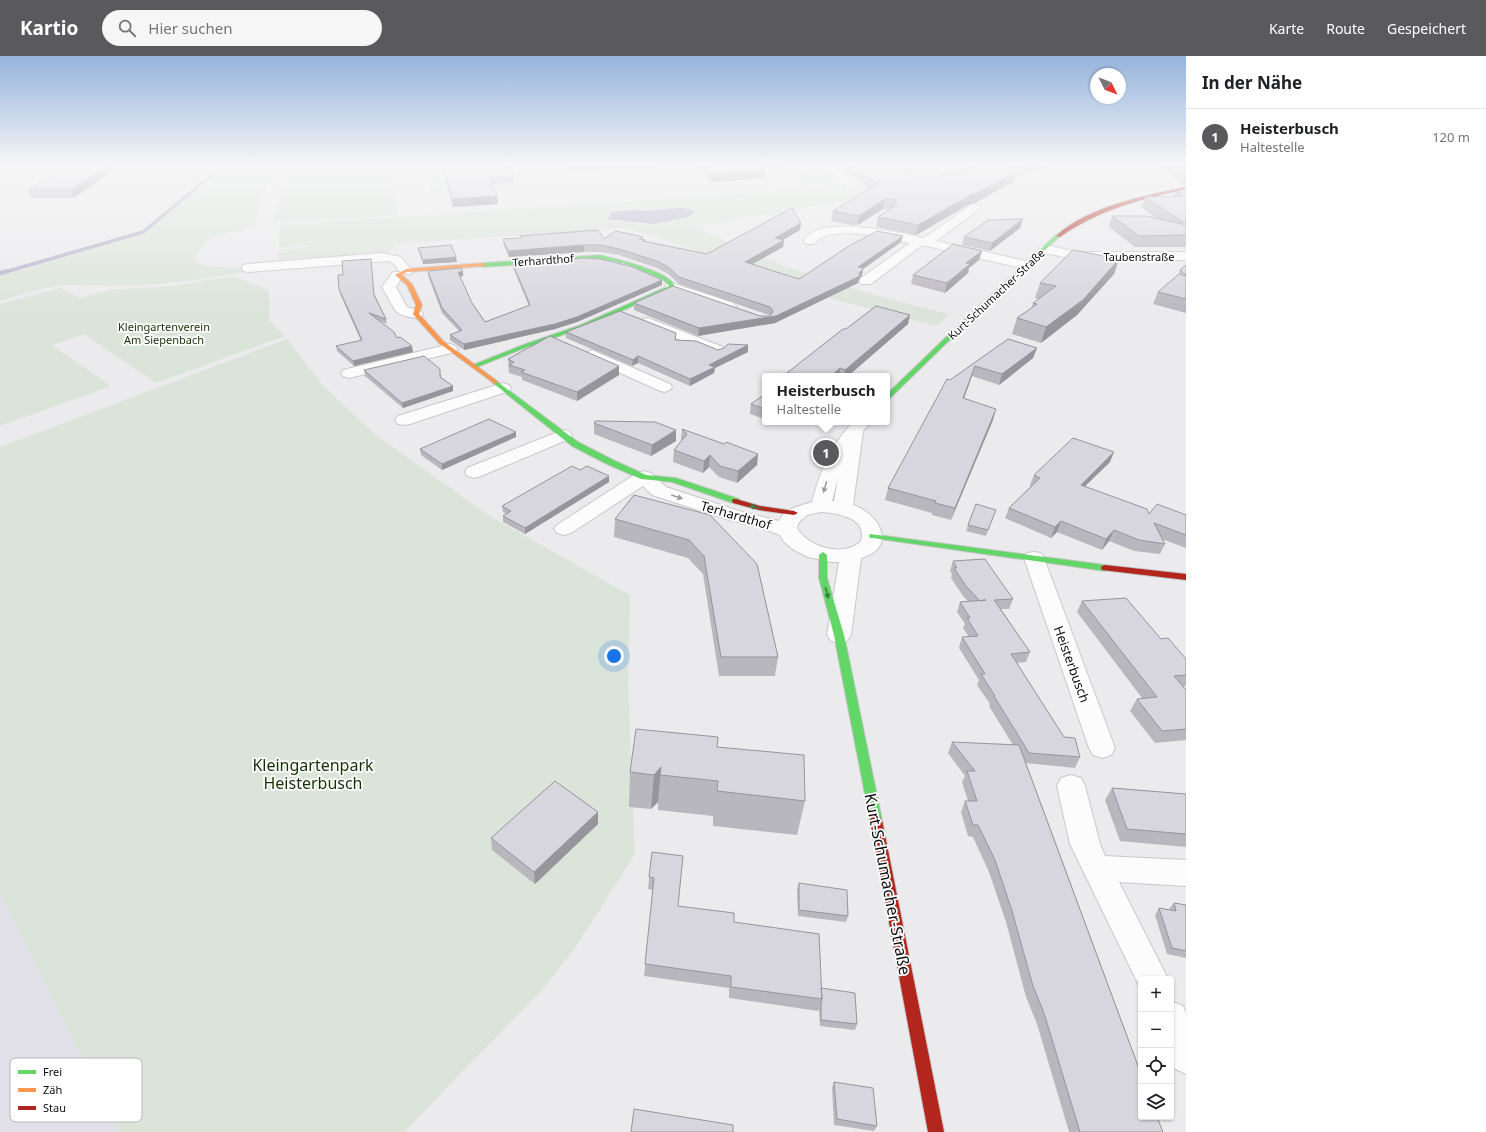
<!DOCTYPE html>
<html lang="de">
<head>
<meta charset="utf-8">
<style>
	body { margin:0; font-family:"Noto Sans",sans-serif; background:#f6f6f6; color:#202124 }
	.controls { position:absolute; right:12px; bottom:12px; display:grid; overflow:hidden; border-radius:4px; box-shadow:0 1px 3px #0004 }
	.controls button { width:36px; height:36px; display:grid; place-items:center; padding:0; border:0; border-bottom:1px solid #e0e0e0; background:#fff; color:#202124; font:20px sans-serif }
	.compass { position:absolute; left:1090px; top:12px; width:36px; height:36px; border-radius:50%; background:#fff; box-shadow:0 1px 3px #0004; rotate:132deg }
	.you { position:absolute; left:614px; top:600px; width:14px; height:14px; margin:-10px; border:3px solid #fff; border-radius:50%; background:#1a73e8; box-shadow:0 0 0 6px #1a73e833 }
	.badge { display:grid; place-items:center; width:26px; height:26px; border-radius:50%; background:#5a5a5c; color:#fff; font-size:13px; font-weight:700 }
	.pin { position:absolute; translate:-50% -50%; border:2px solid #fff; box-shadow:0 1px 4px #0006 }
	.popup { position:absolute; left:762px; top:317px; width:128px; height:52px; box-sizing:border-box; display:grid; place-content:center; border-radius:4px; background:#fff; filter:drop-shadow(0 1px 3px #0005); font-size:13px; white-space:nowrap; color:#757577 }
	.popup b { font-size:15px; color:#202124 }
	.popup::after { content:''; position:absolute; left:50%; top:100%; margin-left:-8px; border:8px solid transparent; border-top-color:#fff }
	.list { margin:0; padding:0; list-style:none }
	h2 { display:flex; justify-content:space-between; align-items:center; height:52px; margin:0; padding:0 16px; font-size:17px }
	h2 small { font-size:13px; font-weight:400; color:#757577 }
	.list li { display:grid; grid-template-columns:26px 1fr auto; gap:12px; align-items:center; box-sizing:border-box; height:56px; padding:0 16px; border-top:1px solid #e0e0e0 }
	.list b { display:block; font-size:15px; white-space:nowrap }
	.list p { margin:0; font-size:13px; white-space:nowrap; color:#757577 }
	.list em { font-size:13px; font-style:normal; color:#757577 }
	.icon { flex:none; width:22px; height:22px; fill:none; stroke:currentColor; stroke-width:2; stroke-linecap:round; stroke-linejoin:round }
	.map { position:relative; flex:none; width:1186px; height:1076px; overflow:hidden }
	header { display:flex; align-items:center; gap:24px; box-sizing:border-box; height:56px; padding:0 20px; background:#5a5a5c; color:#fff }
	header strong { font-size:19px }
	nav { display:flex; gap:22px; margin-inline-start:auto; font-size:14px }
	.search { width:280px; height:36px; background:#f6f6f6; display:flex; align-items:center; gap:10px; box-sizing:border-box; padding:0 14px; border-radius:22px; color:#757577; font-size:15px }
	main { display:flex }
	aside { flex:1; background:#fff }
	.map>svg:first-child { display:block }
</style>
</head>
<body>
<header>
<strong>Kartio</strong>
<div class="search"><svg class="icon" aria-label="search" viewBox="0 0 24 24"><circle cx="10" cy="10" r="6"/><path d="M15 15l6 6"/></svg>Hier suchen</div>
<nav><a>Karte</a><a>Route</a><a>Gespeichert</a></nav>
</header>
<main>
<div class="map">
<svg width="1186" height="1076" viewBox="0 0 1186 1076">
	<rect width="100%" height="100%" fill="#ebebed"/>
	<path fill="#e1dfe7" d="M0,837l118,239h-118z"/>
	<path fill="#dbe4d9" d="M226,109h50l-9,19 -12,40c-24,18 -47,-3 -60,37l9,5 44,2 1,3 -52,9 -61,6 -71,-1 -21,3 -44,13v-28l143,-41z
		M287,109h107l3,50 -124,7z
		M423,109h19l50,17 3,7 -63,4z
		M893,109h88l-126,34 -72,13 -88,14c16,9 33,16 49,23 68,30 134,47 205,65l-13,12 -126,-33 -99,-38 -86,-27 -230,16 -7,8 -85,8v-2l-25,2v-10l28,-3 2,-2 -29,3 1,-23 140,-9 392,-28 -23,-17 37,-3 15,13 -18,3 3,3 36,-3 36,-10z
		M232,220l34,13 3,2v29l16,16 -129,47 -72,-49 -32,11 59,41 -111,40v-122l61,-16 19,10 29,-8 66,-4z
		M287,283l37,48 53,49 113,80 140,79 -2,89 7,170 -60,94 -32,41 -139,143h-286l-118,-239v-446z"/>
	<path fill="#b8b2cb" d="M679,152l11,1 5,4 -8,4 -34,7 -45,-5 4,-7 23,-2 12,1z"/>
	<g fill="none" stroke-linecap="round" stroke-linejoin="round">
		<path stroke="#b8b2cb" stroke-width="3.5" d="M5,216l138,-40 75,-62"/>
		<path stroke="#b8b2cb" stroke-width="4.5" d="M0,217l8,-2"/>
		<g stroke="#c8c8ca" stroke-width="2">
			<path id="street" d="M0,109h14l-5,3h-9z
				M820,109h11l25,19 -1,2h-8z
				M975,148l6,3 -2,2 -43,32 95,21 1,3 -1,3 -5,1 -104,-24 -51,39h-10l-2,-3 2,-3 49,-35c-21,-5 -82,-20 -96,1h-8l-2,-3c10,-28 99,-8 120,-3l47,-33z
				M1045,189l32,7h109v8h-109l-36,-8 -2,-3 2,-3z
				M382,197l19,4 11,14 -1,3h-7l-8,13 11,20 14,4 2,3 -2,3c-7,2 -22,-1 -26,-7l-13,-23 11,-15h7l-6,-8 -5,-3 -141,11 -5,-1 -1,-3 1,-3 5,-1z
				M672,227l62,20 2,3 -2,3 -5,1 -62,-20 -2,-3 2,-3z
				M648,262l75,29 3,3 -3,3 -5,2 -75,-30 -2,-3 2,-3z
				M450,288l5,2 3,3 -3,3 -106,26 -6,-2 -2,-3 2,-3z
				M592,294l78,34 2,3 -2,3 -6,2 -6,-2 -71,-32 -3,-3 3,-3z
				M503,327l6,2 2,3 -2,3 -99,33 -6,1 -6,-1 -3,-4 3,-4z
				M853,366h18l-8,9 -10,74c27,9 45,43 8,53l-10,77 -4,6 -8,2 -8,-2 -4,-6 12,-73h-7l-24,-5 -14,-7 -10,-8 -4,-7 -21,-8 -33,-8 -74,-24 -9,-9 -72,47 -7,2 -7,-2 -3,-4 3,-4 80,-52 7,-2 7,2 15,14 73,24 40,10c5,-13 21,-15 33,-19 8,-30 19,-57 41,-80zM838,421l-4,24h-2zM821,456c17,1 47,6 40,29 -16,17 -54,6 -64,-13l2,-6 8,-7z
				M563,374l6,1 3,4 -3,4 -88,37 -7,2 -7,-2 -2,-4 2,-4z
				M1034,496l7,1 3,5 71,190 -4,7 -9,3 -9,-3 -4,-7 -65,-190 3,-5z
				M1071,719l10,3 4,8 15,58 5,12 81,4v26l-67,-4 49,97h-27v11l-71,-146 -13,-58 4,-8z
				M1171,945l12,5 3,7v61l-12,-6 -3,-6z"/>
		</g>
		<g stroke="#c8c8ca" stroke-width="2">
			<path id="fast" d="M1056,179l4,1 -93,87 -78,76 -2,1v-6l76,-73z
				M600,199c15,4 71,16 75,32l-90,40 -58,20 -50,20h-4v-2l50,-20 58,-20 88,-39 -1,-2 -6,-5 -38,-16 -24,-4 -117,8 -3,-2 3,-2z
				M495,324l83,62 35,18 33,15 30,3 63,21 1,2 -1,2h-6l-61,-21 -31,-3 -34,-15 -35,-18 -79,-63 -1,-1z
				M870,478l235,31 4,3 -4,3 -232,-33h-3l-1,-2z
				M823,496l4,3v23l17,57 38,185 -2,3 -4,2 -4,-2 -2,-3 -36,-185 -15,-57v-23z"/>
		</g>
		<g stroke="#c8c8ca" stroke-width="2">
			<path id="slow" d="M483,207l3,2 -1,1 -78,6 -5,3 10,9 10,21 -3,9 24,27 54,40 1,1 -3,2 -56,-41 -26,-29 3,-9 -9,-20 -12,-10 11,-6z"/>
		</g>
		<g stroke="#c8c8ca" stroke-width="2">
			<path id="jam" d="M1186,131v2c-45,10 -88,21 -126,48l-4,-1c32,-30 88,-40 130,-49z
				M733,443h3l24,7 34,5 4,2 -4,2 -35,-5 -26,-7 -1,-2z
				M1105,509l81,9v6l-84,-10 -1,-2 1,-2z
				M876,759l4,2 2,3 62,312h-16l-58,-312 2,-3z"/>
		</g>
		<use href="#street" fill="#fcfcfc" fill-rule="evenodd"/>
		<use href="#fast" fill="#63d668" fill-rule="evenodd"/>
		<use href="#slow" fill="#ff974d" fill-rule="evenodd"/>
		<use href="#jam" fill="#b3261e" fill-rule="evenodd"/>
	</g>
	<path fill="#b9b7be" d="M442,109h68l3,11v7l-21,1 6,20 -45,3z
		M565,109h254l-55,3v10l-54,4 -16,-17 -124,7z
		M845,109h57l22,15 56,-15h69l-29,11 -4,-2 -2,7 -39,22 -5,1 -54,31 -40,-8 2,-10 12,-8h-7l-25,16h-7l-20,-4 2,-10 37,-22 -26,-19z
		M1162,109h24v19h-2l-23,-15z
		M112,115l-38,27h-43l-3,-8z
		M1185,132h1v59h-51l-26,-20 3,-11 44,2 -15,-11 4,-10 29,-1 2,-4h7z
		M1020,172l-30,23 -28,-6 2,-8z
		M800,174l-18,10h2l-1,7 -30,17 46,15 102,-37 -38,27 -1,6 -3,4 -1,4 -83,40 -77,13 -64,-26v-7l126,13h10l-1,-1 -90,-31 -11,-10 -11,-6 -38,-13 -19,-3h-16l-75,5 -5,-11 -1,-7 17,-1v-2l123,4h2v1l62,13z
		M418,192l39,14 -34,2 -4,-12z
		M1119,203l-5,15 -37,41 -36,28 -29,-9 5,-16 14,-9 2,-6 6,-4 -4,-1 5,-15z
		M979,204l-10,8 -1,5 -23,20 -34,-9 2,-9z
		M513,208l149,21 -85,37 -22,7 -91,21 -14,-10v-5l9,-4 -17,-18 -14,-37v-5l35,1v4l-3,1 12,26 13,19 44,-16 -16,-38z
		M1186,209v48l-33,-9 5,-12 20,-16 2,-6z
		M339,233l36,6 11,24 1,5 -7,-3 17,17 16,14 -59,14 -17,-15 -1,-5 25,-5 -21,-47z
		M908,268l-60,52h-65l63,-47z
		M566,276l109,8 43,10 30,-5v7l-33,16 -1,5 -24,13 -52,-23 -6,3 -66,-28z
		M1008,283l29,9 -4,10 -34,27 -27,-9 -8,22 32,11 -3,11 -42,100 -19,-5v-2l-47,-13 3,-12 62,-108z
		M508,303l111,16 -42,26 -55,-21v-3l-13,-4z
		M364,314l77,4v3l12,9v5l-50,17 -38,-32z
		M765,338v25l-15,-5 1,-10z
		M773,366h14l-4,3z
		M594,367l82,18 -25,15 -57,-22z
		M682,373l42,15 34,10 -1,11 -20,18 -18,-6 -10,-10 -6,6 -30,-11 1,-12 8,-9 -1,-1z
		M516,376v5l-74,33 -21,-15 -1,-6z
		M1110,406l-25,24 64,28 37,1v33l-24,-9 3,5 -5,10 -26,-3 -25,-10 -7,9 -45,-18 -6,6 -46,-20 4,-10 22,-22 -1,-1 4,-10z
		M580,414l29,12 -84,52 -22,-12v-6l3,-2 -3,-2 -1,-6z
		M634,439l123,69 21,93 -3,19h-56l-16,-102 -15,-16 -74,-21 1,-18z
		M996,454l-10,26 -20,-5 2,-6z
		M953,505l60,38 -4,10h-8l29,43 -4,10 -9,1 47,74 16,20 -5,11 -49,-5 137,369h-94l-32,-108 -11,-27 -20,-75 -17,-50 -16,-35 -5,-1 -7,-24 4,-11h3l-6,-19 3,-6 -17,-23 4,-11 61,3 -24,-39 1,-2 -13,-19 2,-5 -20,-32 3,-11h7l-6,-9 2,-4 -8,-12 3,-10 8,-1 -5,-5 -12,-18 1,-4 -2,-3z
		M1082,545l79,38 25,20v27l-3,1 3,3v50l-31,3 -25,-32 7,-12 5,-1 -65,-86z
		M717,691l88,54 -8,34 -84,-9v-10l-55,-6v-8l-7,7 -22,-2 1,-35z
		M1112,732l74,6v53l-66,-6 -15,-41z
		M598,756v12l-63,60 -43,-34 -1,-12z
		M652,796l26,54 56,16 87,66 36,36 -2,6 -35,-4 -1,-17 -1,2 -89,-13v-10l-85,-12 9,-86 -5,-1z
		M799,827l49,33 -2,6 -48,-6 -1,-27z
		M1174,847l12,2v53l-19,-4 -12,-39 4,-7 11,2 -1,-1z
		M834,1026l43,44 -3,5 -40,-6 -2,-37z"/>
	<path fill="#96959b" d="M108,109h2l2,6 -38,27 -2,-8z
		M754,109h65l-65,4z
		M1026,109h23l-29,11 3,-10z
		M765,113l-1,9 -54,4 1,-9z
		M1016,116l-2,9 -39,22 -5,1 -54,31 2,-10 54,-31z
		M497,140l1,8 -45,3 -1,-8z
		M885,143l-2,10 -25,16 1,-9z
		M1023,163l-3,9 -30,23 2,-8z
		M801,167l-1,7 -26,15 1,-7z
		M903,180l-2,6 -38,27 -1,6 -3,4 -1,4 -83,40 -77,13 1,-8 77,-12 82,-49z
		M784,184l-1,7 -38,21v-6z
		M584,189v7l-75,5 -1,-6z
		M982,195l-3,9 -10,8 -1,5 -23,20 2,-10 19,-20z
		M456,201l1,5 -34,2v-4z
		M1119,203l-5,15 -37,41 -36,28 5,-16z
		M458,216h5v4l-4,1z
		M662,224v5l-85,37 -22,7 -91,21v-6z
		M910,259l-2,9 -60,52h-4l1,-6z
		M748,289v7l-33,16 -1,5 -24,13v-7l19,-14z
		M412,290l1,6 -59,14 -1,-5z
		M1037,292l-4,10 -34,27 3,-11z
		M638,300v7l-6,3 1,-6z
		M619,310v9l-42,26v-9z
		M975,310l-3,10 -12,33 3,-11z
		M840,312l-1,8h-8z
		M453,330v5l-50,17 -1,-5z
		M996,353l-3,11 -42,100 4,-12z
		M784,366h3l-4,3z
		M676,374v11l-25,15 1,-11z
		M516,376v5l-74,33v-6z
		M1114,396l-4,10 -34,33 5,-10z
		M758,398l-1,11 -20,18 1,-12z
		M710,399l-1,12 -6,6 1,-12z
		M609,420v6l-84,52v-6z
		M1061,465l-4,11 -6,6 4,-11z
		M1114,474l-5,11 -7,9 4,-11z
		M661,711l-3,35 -7,7 3,-34z
		M598,756v12l-63,60 -1,-12z"/>
	<path fill="#d7d5dd" stroke="#96959b" d="M67,109h41l-36,25h-44z
		M443,109h67l3,11 -23,1 7,19 -45,3z
		M703,109h57l5,4 -54,4z
		M850,109h52l22,15 56,-15h24l12,7 -39,21 -5,1 -54,31 -40,-8 19,-13 -3,-5h-9l-26,17 -6,-1 -20,-4 45,-27z
		M1173,109h13v8z
		M1176,136h10v32l-41,-27 38,-1z
		M792,152l9,15 -26,15 9,2 -39,22 54,17 50,-33 28,-15 26,5 -45,31 6,1 -5,5 1,3 -84,40 -77,12 -65,-25 39,-17 87,30h10l3,-5 -3,-4 -91,-30 -11,-10 -11,-6 -38,-12 -19,-4h-16l-76,6 -5,-12 18,-1 -1,-2 78,-6 6,9 12,-8 27,6 -4,2 6,1 -2,1 64,13z
		M1112,160h35l39,9v10l-47,1z
		M1023,163l-31,24 -28,-6 24,-17z
		M953,188l29,7 -16,12 4,1 -23,19 -34,-8 34,-26z
		M451,189l5,12 -33,3 -5,-12z
		M1073,194l46,9 -36,41 -37,27 -29,-9 20,-14 -4,-1 23,-17 -16,-3z
		M584,202l16,1 30,7 32,14 -85,37 -22,7 -91,20 -14,-9 12,-5 -20,-22 -14,-37 33,-3 2,4h-5l14,31 13,19 45,-17 -17,-41z
		M371,203l3,36 12,24 -17,-6 25,19 3,6 3,-1 12,9 -59,15 -17,-15 26,-6 -23,-51 -1,-14h5l-1,-14z
		M1186,209v10l-6,-5z
		M1179,218l7,2v23l-28,-7z
		M876,250l34,9 -65,55 -5,-2 -9,8h-48l60,-47h3z
		M620,255l56,22 -1,7 21,1 22,9 6,-2 4,-4 20,1 -39,20 6,2 -25,12 -52,-23 -5,4 -67,-28z
		M550,280l69,30 -42,26 -56,-20 4,-2 -16,-5 5,-3 -6,-3z
		M1008,283l29,9 -35,26 -27,-8 -12,32 33,11 -41,99 -20,-5 1,-2 -48,-13 59,-109 3,1z
		M424,300l16,13v8l13,9 -51,17 -38,-33z
		M765,338v15l-14,-5z
		M489,363l27,13 -74,32 -22,-15z
		M595,365l60,1 21,8 -24,15 -58,-22z
		M682,373l42,15 2,-2 32,12 -20,17 -18,-5 -10,-11 -6,6 -30,-11 13,-16z
		M1073,382l41,14 -33,33 66,24 2,5 8,-10 29,11v20l-32,-12 11,21 -26,-4 -25,-10 -8,9 -45,-18 -6,6 -46,-19 31,-30 -6,-3z
		M572,410l8,4 7,-4 22,10 -84,52 -22,-12 8,-5 -9,-5z
		M634,439l76,20 47,49 21,93h-57l-17,-101 -15,-16 -74,-21z
		M976,448l20,6 -8,20 -20,-5z
		M985,503l28,40 -19,1 36,52 -19,2 53,83 11,1 5,19 -51,-4 -35,-57h1l-14,-22h4l-23,-37 16,-1 -11,-18h3l-10,-16 26,-2 -6,1 -14,-15 -12,-18h3l-4,-7z
		M1126,542l35,41 7,-1 18,21v16l-12,1 12,14v39l-24,2 -25,-32 20,-2 -75,-96z
		M636,673l82,8 -1,10 87,8 1,46 -88,-10 1,-10 -58,-6 1,-8 -7,8 -24,-3z
		M952,686l67,3 122,329v43h16l6,15h-83l-36,-119 -11,-27 -21,-75 -17,-51 -17,-35h-5l-8,-24h12l-10,-30h8z
		M555,725l43,31 -64,60 -43,-34z
		M1112,732l74,6v40l-59,-5z
		M652,796l31,4 -5,50 56,7v9l85,12 3,65 -91,-12v-11l-86,-12 9,-86 -5,-1z
		M799,827l48,7 1,26 -49,-6z
		M1174,847l12,2v46l-14,-3 -13,-40 17,3z
		M821,932l34,5 2,31 -36,-4v-17l1,-4z
		M834,1026l39,6 4,38 -40,-7z
		M634,1053l99,16v7h-102z"/>
	<defs><path id="oneway-solid" d="M-6-.8H1V-3.2L6.5 0L1 3.2V.8H-6Z"/></defs>
	<g fill="#9c9c9d">
		<use href="#oneway-solid" transform="translate(825 431) rotate(106)"/>
		<use href="#oneway-solid" transform="translate(677 441) rotate(19)"/>
	</g>
	<g fill="#3c7b40">
		<use href="#oneway-solid" transform="translate(755 451) rotate(-166)"/>
		<use href="#oneway-solid" transform="translate(827 537) rotate(74)"/>
	</g>
	<linearGradient id="sky" x2="0" y2="1"><stop stop-color="#95b3dc"/><stop offset="0.42" stop-color="#f6f6f7"/><stop offset="1" stop-color="#f6f6f7" stop-opacity="0"/></linearGradient>
	<rect width="1186" height="259" fill="url(#sky)"/>
	<g text-anchor="middle" dominant-baseline="central" stroke-width="3.5" stroke-linejoin="round" paint-order="stroke">
		<g font-size="11" fill="#0c0c0e" stroke="#fff">
			<text x="1139" y="200">Taubenstraße</text>
			<text transform="translate(543 204) rotate(-4)">Terhardthof</text>
			<text transform="translate(996 238) rotate(-43)">Kurt-Schumacher-Straße</text>
		</g>
		<g font-size="11" fill="#133203" stroke="#fff">
			<text x="164" y="270">Kleingartenverein<tspan x="164" dy="13">Am Siepenbach</tspan></text>
		</g>
		<g font-size="13" fill="#0c0c0e" stroke="#fff">
			<text transform="translate(736 459) rotate(16)">Terhardthof</text>
			<text transform="translate(1072 608) rotate(70)">Heisterbusch</text>
		</g>
		<g font-size="16" fill="#133203" stroke="#fff">
			<text x="313" y="709">Kleingartenpark<tspan x="313" dy="18">Heisterbusch</tspan></text>
		</g>
		<g font-size="16" fill="#0c0c0e" stroke="#fff">
			<text transform="translate(888 828) rotate(79)">Kurt-Schumacher-Straße</text>
		</g>
	</g>
	<rect x="10" y="1002" width="132" height="64" rx="6" fill="#fff" stroke="#b6b6b7" stroke-width="1"/>
	<rect x="18" y="1014" width="18" height="4" fill="#63d668"/>
	<rect x="18" y="1032" width="18" height="4" fill="#ff974d"/>
	<rect x="18" y="1050" width="18" height="4" fill="#b3261e"/>
	<g font-size="11" fill="#0c0c0e">
		<text x="43" y="1020">Frei</text>
		<text x="43" y="1038">Zäh</text>
		<text x="43" y="1056">Stau</text>
	</g>
</svg>
<div class="controls">
<button>+</button>
<button>−</button>
<button><svg class="icon" aria-label="locate" viewBox="0 0 24 24"><circle cx="12" cy="12" r="6"/><path d="M12 2v4M12 18v4M2 12h4M18 12h4"/></svg></button>
<button><svg class="icon" aria-label="layers" viewBox="0 0 24 24"><path d="M12 4l9 5-9 5-9-5zM3 14l9 5 9-5"/></svg></button>
</div>
<svg class="compass" viewBox="-18 -18 36 36"><path d="M0-13l5 13h-10z" fill="#e53935"/><path d="M0 13l5-13h-10z" fill="#757577"/></svg>
<div class="you"></div>
<div class="pin badge" style="left:826px;top:397px">1</div>
<div class="popup"><b>Heisterbusch</b>Haltestelle</div>
</div>
<aside>
<h2>In der Nähe<small></small></h2>
<ul class="list">
<li><span class="badge">1</span><div><b>Heisterbusch</b><p>Haltestelle</p></div><em>120 m</em></li>
</ul>
</aside>
</main>
</body>
</html>
